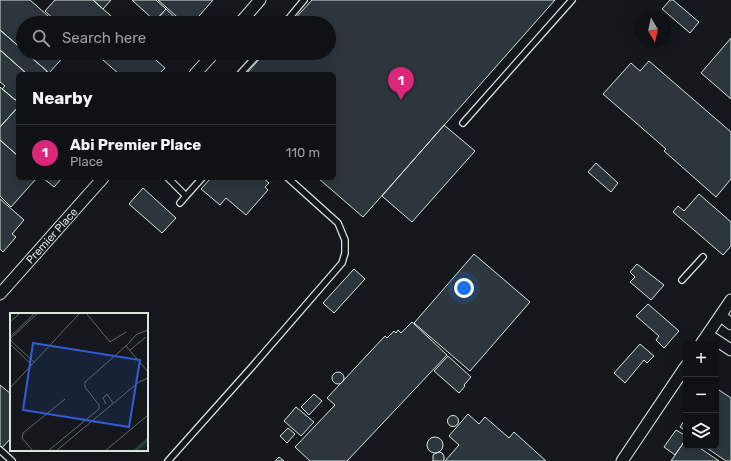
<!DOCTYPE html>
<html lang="en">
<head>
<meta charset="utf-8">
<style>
	body { margin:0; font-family:Rubik,sans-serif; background:#181b1e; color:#f1f3f6 }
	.controls { position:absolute; right:12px; bottom:12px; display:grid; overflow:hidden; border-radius:6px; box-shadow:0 4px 16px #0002 }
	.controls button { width:36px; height:36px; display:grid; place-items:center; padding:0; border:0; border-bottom:1px solid #2f3234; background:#0f1215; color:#f1f3f6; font:20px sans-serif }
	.compass { position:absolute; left:635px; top:12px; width:36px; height:36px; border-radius:50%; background:#0f1215; box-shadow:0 4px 16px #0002; rotate:171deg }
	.you { position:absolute; left:464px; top:288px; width:14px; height:14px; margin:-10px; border:3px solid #fff; border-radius:50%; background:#1a73e8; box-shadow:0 0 0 6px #1a73e833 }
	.badge { display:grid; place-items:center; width:26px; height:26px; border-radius:50%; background:#db2777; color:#fff; font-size:13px; font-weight:700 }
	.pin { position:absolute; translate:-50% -33px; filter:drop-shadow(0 1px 2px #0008) }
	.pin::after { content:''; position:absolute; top:21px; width:14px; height:12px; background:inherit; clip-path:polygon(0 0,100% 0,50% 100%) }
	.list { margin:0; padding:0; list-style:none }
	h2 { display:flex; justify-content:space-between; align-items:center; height:52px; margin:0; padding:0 16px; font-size:17px }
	h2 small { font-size:13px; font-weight:400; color:#9b9ea0 }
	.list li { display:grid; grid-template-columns:26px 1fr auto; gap:12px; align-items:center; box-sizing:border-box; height:56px; padding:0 16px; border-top:1px solid #2f3234 }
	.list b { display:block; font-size:15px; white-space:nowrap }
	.list p { margin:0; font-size:13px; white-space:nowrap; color:#9b9ea0 }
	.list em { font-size:13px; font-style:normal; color:#9b9ea0 }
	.icon { flex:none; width:22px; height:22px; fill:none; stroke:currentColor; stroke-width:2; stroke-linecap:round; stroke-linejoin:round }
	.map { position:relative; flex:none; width:731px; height:461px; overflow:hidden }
	.search { position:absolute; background:#0f1215; box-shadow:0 4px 16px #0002; left:16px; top:16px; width:320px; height:44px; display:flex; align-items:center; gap:10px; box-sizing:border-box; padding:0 14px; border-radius:22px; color:#9b9ea0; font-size:15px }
	.panel { position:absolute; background:#0f1215; box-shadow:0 4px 16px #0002; left:16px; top:72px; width:320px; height:108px; border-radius:6px }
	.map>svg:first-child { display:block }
</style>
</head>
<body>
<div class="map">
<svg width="731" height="461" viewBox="0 0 731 461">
	<rect width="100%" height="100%" fill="#14181c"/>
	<path fill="#2c363c" stroke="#d8e6dc" d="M0,0h30l26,23h-33v27l-23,-20z
		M55,0h38l18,16 -2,3 4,4h-55l-13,-12z
		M93,0h18l-8,9z
		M132,0h24l10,9 -11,12z
		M158,0h55l-20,23h-9z
		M312,0h243l-192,217 -45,-39h16v-104h-88l19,-21h64v-30h-38z
		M670,0h3l26,22 -9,11 -28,-24z
		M166,9l15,14h-28z
		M0,30l23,20v3h3l21,18 -2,3h-18l-27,-24z
		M731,38v61l-30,-26z
		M0,50l27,24h-9v23l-3,3 -13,-11 3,-3 -5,-4z
		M26,53h41l-18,20z
		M95,53h53l17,15 -6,6h-40z
		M649,61l82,71v47l-15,18 -52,-46 2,-2 -63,-55 28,-31 9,8z
		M0,87l18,15v5l-18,20z
		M18,107v49l-18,-16v-13z
		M444,125l31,26 -63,71 -30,-26z
		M0,140l18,16v22h15l2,2 -24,27 -11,-11z
		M596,163l22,20 -7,9 -23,-20z
		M43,178h19l-8,9z
		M211,178h52l6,5 -4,4 3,3 -22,25 -20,-17 -6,7 -19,-16z
		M143,188l33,30 -14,15 -33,-29z
		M699,194l32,28v24l-8,9 -50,-43 5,-6 6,5z
		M0,199l24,21 -12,14 4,3 -13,15 -3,-3z
		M474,254l56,48 -60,69 -56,-48z
		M637,264l27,21 -13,15 -21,-18 5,-5 -5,-5z
		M354,269l11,10 -31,34 -11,-10z
		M648,304l31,27 -15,17 -8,-8 3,-4 -23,-20z
		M412,322l35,33 -100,106h-37l-15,-14 40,-42 -8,-7 58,-62 2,2 7,-7 2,2 2,-3 3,3z
		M640,344l14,12 -7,7 -3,-3 -19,23 -11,-10z
		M448,356l23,21 -7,8 1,1 -6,7 -25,-22z
		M332 378a6 6 0 1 1 12 0a6 6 0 1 1-12 0Z
		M0,385l11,9v44l-11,12z
		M719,390l12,8v63h-5l-22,-15h12v-52z
		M314,394l8,7 -13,14 -8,-8z
		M296,407l18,15 -13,14 -17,-15z
		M468,414l11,10 6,-7 24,21 5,-6 32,29h-101l14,-16 -10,-9z
		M447.5 421a5.5 5.5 0 1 1 11 0a5.5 5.5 0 1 1-11 0Z
		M686,418v13l-6,-4z
		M288,428l7,6 -8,9 -7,-7z
		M676,430l10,6v3l-11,16 -11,-8z
		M427 445a8 8 0 1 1 16 0a8 8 0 1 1-16 0Z
		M686,439v7h11l22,15h-48z
		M440,452l2,1 2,3v5h-11v-6l3,-2z
		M279,457l5,4h-9z"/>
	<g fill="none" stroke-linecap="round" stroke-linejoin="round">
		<g stroke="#d8e6dc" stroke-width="8">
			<path id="lane" d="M285,23l19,-23
				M240,74l19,-21
				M463,123l109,-123
				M168,178l18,18 16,-18
				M180,203l6,-7
				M682,280l21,-23
				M0,450l12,11
				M168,461l83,-93 91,-105 3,-10v-13l-7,-17 -50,-45"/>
		</g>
		<g stroke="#d8e6dc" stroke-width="13">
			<path id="street" d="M240,23l20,-23
				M195,74l19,-21
				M0,294l103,-116
				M721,316l10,8
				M708,335l23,15
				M701,344l30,-44
				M622,461l64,-95"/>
		</g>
		<use href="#lane" stroke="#14181c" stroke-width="5.5"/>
		<use href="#street" stroke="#14181c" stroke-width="11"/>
	</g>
	<g text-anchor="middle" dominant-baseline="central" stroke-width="3" stroke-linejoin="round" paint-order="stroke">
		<g font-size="11" fill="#d8e6dc" stroke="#14181c">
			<text transform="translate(52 236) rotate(-48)">Premier Place</text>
		</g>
	</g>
	<g transform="translate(10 313)">
		<rect width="138" height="138" fill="#14181c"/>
		<path d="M138,124v8l-5,4 -12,2z" fill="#1a2d24"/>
		<path fill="none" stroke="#2f3f4d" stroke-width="2" d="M125,138l13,-12"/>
		<path fill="none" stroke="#626a69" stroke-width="1" d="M76,0l24,29 16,-10M0,9l10,-9M0,24l25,-24M0,26l28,-26M0,27l24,22M0,31l22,21M116,33l11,-12 11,-4M120,37l16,-13M0,75l70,-75M96,91l-3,-6 4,-4 6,9M23,138l-11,-13 1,-5 42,-34M38,138l51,-42v-4l-14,-18v-5l41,-36 22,26M46,138l83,-69 9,-4M95,138l43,-36"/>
		<path fill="#305dd8" fill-opacity="0.15" stroke="#305dd8" stroke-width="2" d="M23,30l107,17 -11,67 -106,-17z"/>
		<rect width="138" height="138" fill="none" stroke="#d8e6dc" stroke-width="2"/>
	</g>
</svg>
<div class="controls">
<button>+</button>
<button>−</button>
<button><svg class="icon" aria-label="layers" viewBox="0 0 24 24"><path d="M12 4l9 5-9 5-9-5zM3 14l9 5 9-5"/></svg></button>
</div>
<svg class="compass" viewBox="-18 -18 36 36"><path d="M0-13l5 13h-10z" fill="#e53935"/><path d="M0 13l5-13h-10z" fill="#9b9ea0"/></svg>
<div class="you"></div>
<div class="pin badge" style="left:401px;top:100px">1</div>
<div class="search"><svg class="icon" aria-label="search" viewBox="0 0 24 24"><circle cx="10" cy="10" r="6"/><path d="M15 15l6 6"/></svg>Search here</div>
<section class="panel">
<h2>Nearby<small></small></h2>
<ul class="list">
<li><span class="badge">1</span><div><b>Abi Premier Place</b><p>Place</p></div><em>110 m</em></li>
</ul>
</section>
</div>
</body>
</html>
